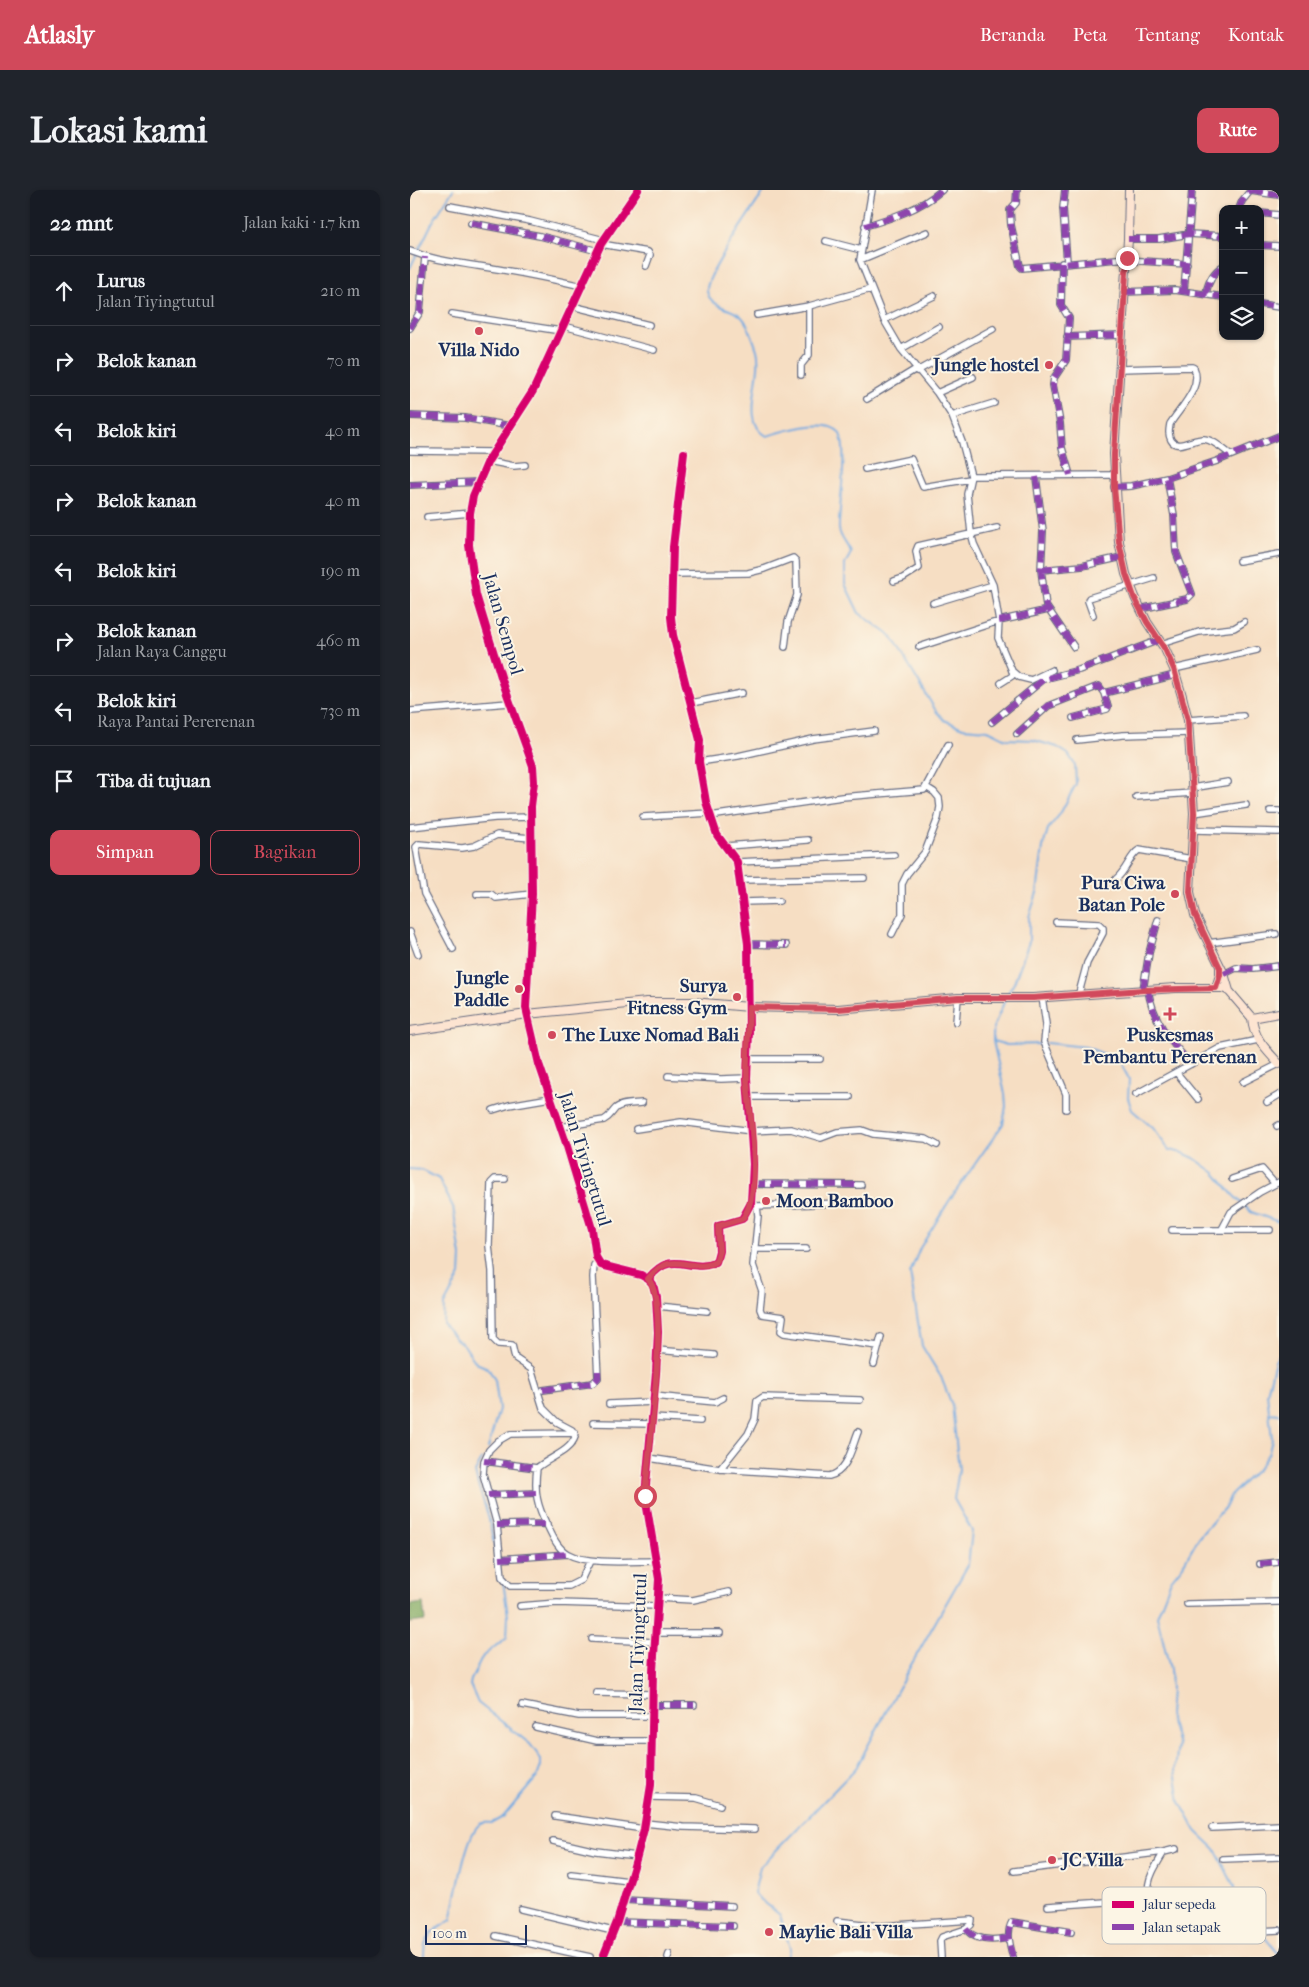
<!DOCTYPE html>
<html lang="id">
<head>
<meta charset="utf-8">
<style>
	body { margin:0; font-family:"IM FELL French Canon",serif; background:#20242c; color:#f1f3f6 }
	.controls { position:absolute; right:15px; top:15px; display:grid; overflow:hidden; border-radius:10px; box-shadow:0 1px 4px #0004 }
	.controls button { width:45px; height:45px; display:grid; place-items:center; padding:0; border:0; border-bottom:1px solid #363941; background:#171b24; color:#f1f3f6; font:25px sans-serif }
	.scale { position:absolute; left:15px; bottom:12px; width:102px; box-sizing:border-box; padding-left:5px; border:2px solid #1b2f5e; border-top:0; font-size:14px; line-height:18px; white-space:nowrap; color:#1b2f5e; -webkit-text-stroke:4px #fcf5e5; paint-order:stroke }
	.stop { position:absolute; width:15px; height:15px; margin:-11px; border:4px solid #d1495b; border-radius:50%; background:#fff }
	.stop.end { background:#d1495b; border-color:#fff; box-shadow:0 1px 5px #0008 }
	.list { margin:0; padding:0; list-style:none }
	h2 { display:flex; justify-content:space-between; align-items:center; height:65px; margin:0; padding:0 20px; font-size:21px }
	h2 small { font-size:16px; font-weight:400; color:#9ea1a6 }
	.list li { display:grid; grid-template-columns:32px 1fr auto; gap:15px; align-items:center; box-sizing:border-box; height:70px; padding:0 20px; border-top:1px solid #363941 }
	.list b { display:block; font-size:19px; white-space:nowrap }
	.list p { margin:0; font-size:16px; white-space:nowrap; color:#9ea1a6 }
	.list em { font-size:16px; font-style:normal; color:#9ea1a6 }
	.actions { display:flex; gap:10px; padding:15px 20px }
	.actions a { flex:1; padding:11px 0; border:1px solid #d1495b; border-radius:10px; text-align:center; font-size:18px; color:#d1495b }
	.actions .main { background:#d1495b; color:#fff }
	.icon { flex:none; width:28px; height:28px; fill:none; stroke:currentColor; stroke-width:2; stroke-linecap:round; stroke-linejoin:round }
	.map { position:relative; flex:none; width:869px; height:1767px; overflow:hidden; border-radius:10px }
	header { display:flex; align-items:center; gap:30px; box-sizing:border-box; height:70px; padding:0 25px; background:#d1495b; color:#fff }
	header strong { font-size:24px }
	nav { display:flex; gap:28px; margin-inline-start:auto; font-size:18px }
	.intro { display:flex; align-items:center; justify-content:space-between; box-sizing:border-box; height:120px; padding:0 30px }
	h1 { margin:0; font-size:35px }
	.button { padding:12px 22px; border-radius:10px; background:#d1495b; color:#fff; font-size:18px; font-weight:700 }
	main { display:flex; gap:30px; padding:0 30px }
	aside { flex:1; background:#171b24; border-radius:10px; box-shadow:0 1px 4px #0004 }
	.map>svg:first-child { display:block }
</style>
</head>
<body>
<header>
<strong>Atlasly</strong>
<nav><a>Beranda</a><a>Peta</a><a>Tentang</a><a>Kontak</a></nav>
</header>
<div class="intro"><h1>Lokasi kami</h1><a class="button">Rute</a></div>
<main>
<aside>
<h2>22 mnt<small>Jalan kaki · 1.7 km</small></h2>
<ul class="list">
<li><svg class="icon" aria-label="ahead" viewBox="0 0 24 24"><path d="M12 20V5M6 11l6-6 6 6"/></svg><div><b>Lurus</b><p>Jalan Tiyingtutul</p></div><em>210 m</em></li>
<li><svg class="icon" aria-label="right" viewBox="0 0 24 24"><path d="M7 20v-9h11M14 6l5 5-5 5"/></svg><div><b>Belok kanan</b></div><em>70 m</em></li>
<li><svg class="icon" aria-label="left" viewBox="0 0 24 24"><path d="M17 20v-9H6M10 6l-5 5 5 5"/></svg><div><b>Belok kiri</b></div><em>40 m</em></li>
<li><svg class="icon" aria-label="right" viewBox="0 0 24 24"><path d="M7 20v-9h11M14 6l5 5-5 5"/></svg><div><b>Belok kanan</b></div><em>40 m</em></li>
<li><svg class="icon" aria-label="left" viewBox="0 0 24 24"><path d="M17 20v-9H6M10 6l-5 5 5 5"/></svg><div><b>Belok kiri</b></div><em>190 m</em></li>
<li><svg class="icon" aria-label="right" viewBox="0 0 24 24"><path d="M7 20v-9h11M14 6l5 5-5 5"/></svg><div><b>Belok kanan</b><p>Jalan Raya Canggu</p></div><em>460 m</em></li>
<li><svg class="icon" aria-label="left" viewBox="0 0 24 24"><path d="M17 20v-9H6M10 6l-5 5 5 5"/></svg><div><b>Belok kiri</b><p>Raya Pantai Pererenan</p></div><em>730 m</em></li>
<li><svg class="icon" aria-label="arrive" viewBox="0 0 24 24"><path d="M6 21V4h12l-3 4 3 4H6"/></svg><div><b>Tiba di tujuan</b></div></li>
</ul>
<div class="actions"><a class="main">Simpan</a><a>Bagikan</a></div>
</aside>
<div class="map">
<svg width="869" height="1767" viewBox="0 0 869 1767">
	<rect width="100%" height="100%" fill="#fcf5e5"/>
	<filter id="ink" filterUnits="userSpaceOnUse"><feTurbulence type="fractalNoise" baseFrequency=".02" numOctaves="2"/><feDisplacementMap in="SourceGraphic" scale="10" xChannelSelector="R" yChannelSelector="G"/><feConvolveMatrix kernelMatrix="1 2 1 2 8 2 1 2 1" color-interpolation-filters="sRGB"/></filter>
	<filter id="wash" filterUnits="userSpaceOnUse"><feTurbulence type="fractalNoise" baseFrequency=".0096" numOctaves="4" result="noise"/><feDisplacementMap in="SourceGraphic" scale="20" xChannelSelector="R" yChannelSelector="G"/><feGaussianBlur stdDeviation="1.12" result="paint"/><feColorMatrix in="noise" values="0 0 0 0 0 0 0 0 0 0 0 0 0 0 0 0 0 1.4 0 .05"/><feComposite in="paint" operator="in"/></filter>
	<g filter="url(#wash)">
		<rect width="100%" height="100%" fill="#f6dec3"/>
		<path fill="#82aa62" stroke="#4e6c60" d="M13,1413l2,18 -15,2v-18z"/>
		<g fill="none" stroke-linecap="round" stroke-linejoin="round">
			<path stroke="#73aae1" stroke-width="2" d="M355,0c-11,17 -58,83 -58,99 -1,17 27,20 34,27 8,8 12,23 16,34 7,25 -18,72 10,86 16,-5 57,-18 71,-5 12,12 0,79 1,98 1,9 9,16 12,24l-6,11v20l14,29 32,23 45,75 8,9 19,8 25,2 18,9 27,1 24,7 11,7 7,11 1,19 -16,30 -12,15 -5,18 -6,46 -8,24v25l-15,41 -8,13
				M0,78l22,-45 21,-33
				M583,851l14,4 36,-1
				M637,853l39,4 23,9 11,6 9,17 -1,19 4,12 21,18 16,22 14,3 11,5 21,15 18,22 18,17 28,10
				M0,979l12,1 17,9 14,28 8,49 -1,19 -16,30 -1,19 13,15 8,6 12,18 12,5 7,12 4,29 -11,39
				M859,1223l10,1
				M72,1269l-7,13 3,13 10,30 10,49
				M840,1737l-11,-8 -5,-26v-7l-19,-37 -19,-18 -16,-29 -5,-32 3,-25 -9,-30 2,-25 -1,-21 -13,-53 14,-36 12,-15 16,-28 27,-31 5,-11 28,-27 10,-16 3,-13 -5,-46 8,-32 4,-6
				M851,1743l18,21
				M14,1767c-1,-23 10,-26 27,-37 5,-19 14,-86 29,-96 4,-2 7,-1 12,-1l11,-6 34,-40 4,-11v-7l-11,-15 -52,-41 -8,-18 1,-5 12,-24 24,-19 1,-21 -5,-35
				M377,1767l3,-9 -10,-33 -26,-21 6,-27 96,-99 55,-103 57,-100 4,-34 -18,-32 5,-29 -7,-65 -11,-28 -19,-31 -12,-73 10,-25 29,-47 54,-77 3,-18 -1,-12 -12,-53v-13l12,-28"/>
		</g>
	</g>
	<g filter="url(#ink)">
		<g fill="none" stroke-linecap="round" stroke-linejoin="round">
			<g stroke="#686c81" stroke-width="8">
				<path id="street" d="M462,0l-12,70 24,60 17,29 36,44 15,23 10,26 9,34 -4,18 4,39 3,11 19,41 6,36 -1,17 15,35 -1,3 -11,7
					M607,0l-1,13 -6,7 1,15 9,41 2,2 105,-10
					M655,0l-2,18 4,54
					M841,1l28,4
					M40,16l80,15 74,19
					M829,19l3,-8 9,-11
					M850,23l19,2
					M61,33l69,13 58,15
					M455,36c27,-8 55,-17 77,-36
					M718,49h31l30,-5 34,2
					M416,51l35,9
					M191,54l47,8 2,3 -4,11
					M850,55l19,1
					M0,61c23,9 44,11 68,15 35,5 69,12 104,20
					M450,70l67,-28
					M716,70l61,4
					M652,73l-1,42 8,13 -3,42 -12,18 -1,7 7,38 2,25 8,27
					M774,101l8,-101
					M714,102l51,-2 48,7
					M796,103c2,-10 7,-21 17,-27
					M850,114l19,3
					M162,116l77,19
					M42,124l109,17
					M347,125l52,-9 62,-17
					M474,130l50,-24
					M154,136l90,24
					M0,138l10,-16 5,-55
					M657,147l54,-2
					M491,159l38,-22
					M710,179l72,-2 2,1c9,19 -15,41 -24,56 -1,6 -2,10 1,16 6,11 23,-2 33,-1 10,1 19,10 27,16
					M507,181l76,-42
					M391,185v-10l8,-10v-49
					M527,203l36,-16
					M457,209l49,-30
					M0,226l55,2 45,8
					M542,226l42,-13
					M0,261l83,1
					M78,271l26,5 11,-1
					M455,279l46,-10 12,28 47,-8
					M561,286l143,-1
					M626,287l7,54 -2,39 5,36 28,41
					M757,288l50,-17 62,-25
					M0,295l68,-3
					M704,297l17,-1 36,-8 7,37 2,37 16,42 -5,5 -47,10
					M17,327l43,-4
					M829,371l40,-7
					M631,380l41,-4 40,-9
					M263,384l75,-1 16,-4 29,-11 3,3 1,34 -9,27 -3,25
					M484,391l9,-3 16,-10 -3,-17 2,-5 79,-18
					M523,413l60,-18
					M683,425l-5,-14 1,-3 65,-20
					M751,454l38,-12 35,-4 10,-6
					M509,457l80,-26 49,-11
					M764,479l83,-19
					M602,481l7,6 12,3 21,-10
					M281,513l51,-10
					M1,521l98,-8
					M663,528l34,-9 1,-2 -4,-14 71,-18
					M778,530l55,-4
					M582,532l52,-43 35,-9 80,-30
					M607,544l31,-28 51,-20 5,7
					M667,550l46,-5 66,-2
					M289,572l39,-6 75,-17 61,-8
					M782,598l36,-6
					M726,607l56,-4
					M860,621h9
					M784,623l52,-8
					M300,626l132,-19 82,-7 24,-45
					M233,627l67,-4
					M0,637l85,-9 36,-1
					M784,640l85,2
					M316,656l82,-6
					M327,672l157,-7
					M706,689c11,-9 14,-24 23,-29l53,9
					M330,690l124,-2
					M67,704h14l5,4 36,-4
					M333,712l36,-1
					M646,732l43,2 4,4v5l-16,30 -8,30
					M0,742l8,22
					M482,744l10,-20v-30l5,-10 18,-22 13,-34 2,-11 -1,-9 -5,-6 -8,-5
					M798,753l68,-9
					M338,754l38,1
					M43,759l-29,-55 -8,-47 3,-3 43,4 12,-2 23,-11 34,3
					M814,784l12,-6 17,1 26,-3
					M733,800l6,-37 9,-33
					M738,800c5,30 22,52 43,74
					M632,807l4,27 -2,18 22,52v15
					M546,832l2,-24
					M338,869h72
					M766,882l22,27
					M258,886l53,3 26,-1
					M833,892l36,-18
					M726,904l84,-46 38,-8
					M339,907h101
					M857,912l12,-7
					M83,920l16,-5 41,-7
					M867,936l2,-1
					M150,937l44,-7c6,-3 7,-7 12,-12 6,-5 18,-4 26,-5
					M226,939l45,-7 71,9 39,-2 30,9 16,-6 25,-2 11,4 53,5 11,6
					M95,989h-10l-4,4 -2,63 3,25 1,68 5,5 14,1 3,13 16,11 12,39 14,14 15,8 3,7c-5,15 -27,21 -38,31 -3,24 0,38 11,59 5,10 10,22 20,27 19,11 65,7 87,7
					M822,989l30,-10 13,15
					M343,994l108,1
					M341,1013l6,3 1,10 -5,49 9,26 -2,18 2,5 21,3 -2,14 3,2 94,13
					M347,1016l114,-4
					M812,1039l9,-17 29,-20 19,-10
					M762,1040h98
					M344,1059h52
					M238,1089c25,-32 42,-4 68,-17l3,-11 -1,-25 24,-7 9,-16 2,-39 -6,-86 2,-45 -1,-89 -11,-82 -20,-27 -11,-33 -7,-40 1,-22 -27,-105 -2,-18 2,-70 11,-94
					M247,1116l50,5
					M247,1160l57,5
					M464,1174l7,-27
					M133,1200l50,-7 5,-5 -5,-101 1,-12 4,-4
					M244,1206l61,6 8,-4
					M199,1214l45,-2
					M243,1228l47,3
					M183,1233l59,1
					M165,1243l-65,1 -12,7 -9,9 -5,11 -1,13 14,51 5,52 8,9h59l12,-6 9,-19
					M239,1268l71,11 109,7c18,-3 23,-29 29,-44
					M74,1271l53,7
					M310,1279l28,-35 7,-15 2,-18 6,-4 97,3
					M78,1305l48,-2
					M87,1335l50,-1
					M90,1369l68,-5
					M850,1374l19,-2
					M247,1408l36,2 36,-8
					M777,1414l92,-2
					M110,1416l37,-3 100,3
					M245,1443h65
					M182,1449l63,3
					M186,1503l57,1
					M112,1515l57,11h73
					M242,1515h42
					M126,1537l61,14h54
					M239,1607l47,1 24,7
					M145,1626l89,13
					M235,1633l38,4 71,2
					M802,1638l67,-3
					M143,1651l43,10 41,5
					M754,1662c-17,29 -20,31 -9,65l28,3 13,10 25,3 16,-5 23,3 19,-1
					M813,1669l56,-2
					M604,1681l150,-19 12,-3
					M161,1684l58,7
					M214,1710l108,6
					M638,1716l101,-7
					M111,1719l92,22
					M427,1731l43,5 92,-6 -1,5 -5,4 -24,8 -2,4 1,16
					M207,1732l116,4
					M556,1739c10,13 27,12 42,9
					M86,1746l94,21
					M258,1767l1,-3
					M603,1767c-3,-11 -7,-25 -1,-35l59,10"/>
			</g>
			<g stroke="#686c81" stroke-width="10">
				<path id="secondary" d="M719,0l-1,49 -14,215 5,88 7,32 9,23 12,25 18,27 9,20 8,27 6,24 6,93 -4,79 5,23 29,59 5,17
					M806,798l4,-13v-7
					M842,828c2,21 13,30 27,46
					M0,841l117,-17 120,-12h46l56,5 89,2 120,-11h75l142,-10h48l6,3 23,27 27,-5
					M193,1767l14,-35 20,-66 7,-27 7,-44 2,-114 6,-92 -14,-83 11,-123 2,-41 -2,-35 -3,-13 -5,-5 -7,-4 -40,-10 -5,-8 -4,-28 -26,-86 -27,-79 -13,-56 6,-114 -1,-88 3,-24 -1,-16 -31,-86 -26,-85 -7,-50 1,-32 3,-17 15,-35 45,-70 68,-147 37,-54"/>
			</g>
			<use href="#street" stroke="#fff" stroke-width="5.5"/>
			<use href="#secondary" stroke="#fde4d1" stroke-width="8"/>
			<path stroke="#8e44ad" stroke-width="6" stroke-dasharray="12 6" stroke-linecap="butt" d="M607,0l-1,13 -6,7 1,15 9,41 2,2 105,-10
				M655,0l-2,18 4,54
				M841,1l28,4
				M829,19l3,-8 9,-11
				M850,23l19,2
				M61,33l69,13 58,15
				M455,36c27,-8 55,-17 77,-36
				M718,49h31l30,-5 34,2
				M850,55l19,1
				M716,70l61,4
				M652,73l-1,42 8,13 -3,42 -12,18 -1,7 7,38 2,25 8,27
				M774,101l8,-101
				M714,102l51,-2 48,7
				M796,103c2,-10 7,-21 17,-27
				M850,114l19,3
				M0,138l10,-16 5,-55
				M657,147l54,-2
				M0,226l55,2 45,8
				M626,287l7,54 -2,39 5,36 28,41
				M757,288l50,-17 62,-25
				M0,295l68,-3
				M704,297l17,-1 36,-8 7,37 2,37 16,42 -5,5 -47,10
				M631,380l41,-4 40,-9
				M589,431l49,-11
				M663,528l34,-9 1,-2 -4,-14 71,-18
				M582,532l52,-43 35,-9 80,-30
				M607,544l31,-28 51,-20 5,7
				M338,754l38,1
				M814,784l12,-6 17,1 26,-3
				M733,800l6,-37 9,-33
				M738,800c5,30 22,52 43,74
				M343,994l108,1
				M133,1200l50,-7 5,-5v-7
				M74,1271l53,7
				M78,1305l48,-2
				M87,1335l50,-1
				M90,1369l68,-5
				M850,1374l19,-2
				M242,1515h42
				M214,1710l108,6
				M207,1732l116,4
				M556,1739c10,13 27,12 42,9
				M603,1767c-3,-11 -7,-25 -1,-35l59,10"/>
			<g stroke="#fcf5e5" stroke-width="11">
				<path id="cycleway" d="M238,1089c25,-32 42,-4 68,-17l3,-11 -1,-25 24,-7 9,-16 2,-39 -6,-86 2,-45 -1,-89 -11,-82 -20,-27 -11,-33 -7,-40 1,-22 -27,-105 -2,-18 2,-70 11,-94
					M193,1767l14,-35 20,-66 7,-27 7,-44 2,-114 6,-92 -14,-83 11,-123 2,-41 -2,-35 -3,-13 -5,-5 -7,-4 -40,-10 -5,-8 -4,-28 -26,-86 -27,-79 -13,-56 6,-114 -1,-88 3,-24 -1,-16 -31,-86 -26,-85 -7,-50 1,-32 3,-17 15,-35 45,-70 68,-147 37,-54"/>
			</g>
			<use href="#cycleway" stroke="#d6006c" stroke-width="8"/>
		</g>
	</g>
	<g fill="none" stroke-linecap="round" stroke-linejoin="round" filter="url(#ink)">
		<path stroke="#d1495b" stroke-width="6" d="M235,1306c2,-37 26,-195 3,-217 25,-32 42,-4 68,-17l3,-11 -1,-25 24,-7c22,-25 7,-107 5,-139 -1,-24 2,-49 2,-73l89,2 120,-11h75l110,-8 73,-2 4,-13v-7l-25,-53 -5,-23 4,-79 -6,-93 -14,-51 -9,-20 -18,-27 -13,-25 -8,-23 -7,-32 -5,-55v-33l13,-196"/>
	</g>
	<g fill="#d1495b" stroke="#fcf5e5" stroke-width="2">
		<circle cx="69" cy="141" r="5"/>
		<circle cx="639" cy="175" r="5"/>
		<circle cx="765" cy="704" r="5"/>
		<circle cx="109" cy="799" r="5"/>
		<circle cx="327" cy="807" r="5"/>
		<path d="M757.5 816.5h5v5h5v5h-5v5h-5v-5h-5v-5h5z"/>
		<circle cx="142" cy="845" r="5"/>
		<circle cx="356" cy="1011" r="5"/>
		<circle cx="642" cy="1670" r="5"/>
		<circle cx="359" cy="1742" r="5"/>
	</g>
	<g text-anchor="middle" dominant-baseline="central" stroke-width="4" stroke-linejoin="round" paint-order="stroke">
		<g font-size="19" font-weight="bold" fill="#1b2f5e" stroke="#fcf5e5" text-anchor="end">
			<text x="69" y="160" text-anchor="middle">Villa Nido</text>
			<text x="629" y="175">Jungle hostel</text>
			<text x="755" y="693">Pura Ciwa<tspan x="755" dy="22">Batan Pole</tspan></text>
			<text x="99" y="788">Jungle<tspan x="99" dy="22">Paddle</tspan></text>
			<text x="317" y="796">Surya<tspan x="317" dy="22">Fitness Gym</tspan></text>
			<text x="152" y="845" text-anchor="start">The Luxe Nomad Bali</text>
			<text x="760" y="845" text-anchor="middle">Puskesmas<tspan x="760" dy="22">Pembantu Pererenan</tspan></text>
			<text x="366" y="1011" text-anchor="start">Moon Bamboo</text>
			<text x="652" y="1670" text-anchor="start">JC Villa</text>
			<text x="369" y="1742" text-anchor="start">Maylie Bali Villa</text>
		</g>
		<g font-size="19" fill="#1b2f5e" stroke="#fcf5e5">
			<text transform="translate(93 434) rotate(74)">Jalan Sempol</text>
			<text transform="translate(175 969) rotate(73)">Jalan Tiyingtutul</text>
			<text transform="translate(228 1453) rotate(-88)">Jalan Tiyingtutul</text>
		</g>
	</g>
	<rect x="692" y="1697" width="164" height="57" rx="8" fill="#fcf5e5" stroke="#b8babc" stroke-width="1"/>
	<rect x="702" y="1711" width="22" height="7" fill="#d6006c"/>
	<rect x="702" y="1734" width="22" height="6" fill="#8e44ad"/>
	<g font-size="14" fill="#1b2f5e">
		<text x="733" y="1719">Jalur sepeda</text>
		<text x="733" y="1742">Jalan setapak</text>
	</g>
</svg>
<div class="controls">
<button>+</button>
<button>−</button>
<button><svg class="icon" aria-label="layers" viewBox="0 0 24 24"><path d="M12 4l9 5-9 5-9-5zM3 14l9 5 9-5"/></svg></button>
</div>
<div class="scale">100 m</div>
<div class="stop" style="left:235px;top:1306px"></div>
<div class="stop end" style="left:717px;top:68px"></div>
</div>
</main>
</body>
</html>
